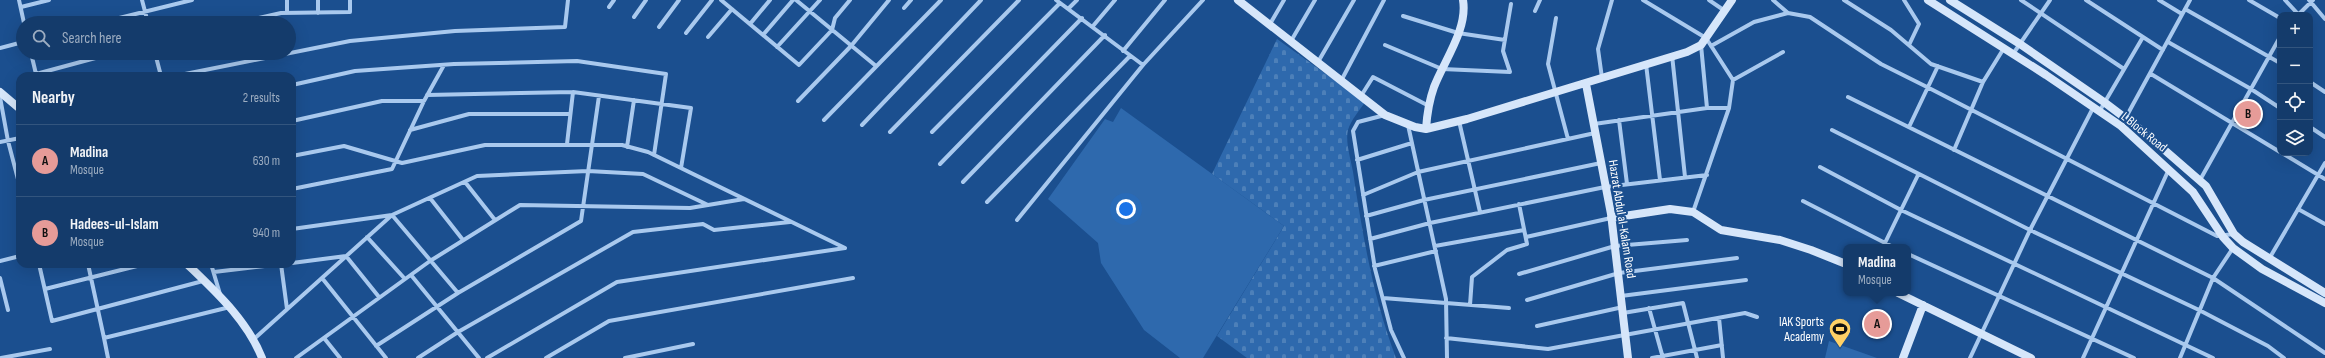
<!DOCTYPE html>
<html lang="en">
<head>
<meta charset="utf-8">
<style>
	body { margin:0; font-family:"Sofia Sans Condensed",sans-serif; background:#214673; color:#f1f3f6 }
	.controls { position:absolute; right:12px; top:12px; display:grid; overflow:hidden; border-radius:8px; box-shadow:0 4px 16px #0002 }
	.controls button { width:36px; height:36px; display:grid; place-items:center; padding:0; border:0; border-bottom:1px solid #33557e; background:#143b6b; color:#f1f3f6; font:20px sans-serif }
	.you { position:absolute; left:1126px; top:209px; width:14px; height:14px; margin:-10px; border:3px solid #fff; border-radius:50%; background:#1a73e8; box-shadow:0 0 0 6px #1a73e833 }
	.badge { display:grid; place-items:center; width:26px; height:26px; border-radius:50%; background:#e69b98; color:#111; font-size:13px; font-weight:700 }
	.pin { position:absolute; translate:-50% -50%; border:2px solid #fff; box-shadow:0 1px 4px #0006 }
	.popup { position:absolute; left:1843px; top:244px; width:68px; height:52px; box-sizing:border-box; display:grid; place-content:center; border-radius:8px; background:#143b6b; filter:drop-shadow(0 1px 3px #0005); font-size:13px; white-space:nowrap; color:#9dadc1 }
	.popup b { font-size:15px; color:#f1f3f6 }
	.popup::after { content:''; position:absolute; left:50%; top:100%; margin-left:-8px; border:8px solid transparent; border-top-color:#143b6b }
	.list { margin:0; padding:0; list-style:none }
	h2 { display:flex; justify-content:space-between; align-items:center; height:52px; margin:0; padding:0 16px; font-size:17px }
	h2 small { font-size:13px; font-weight:400; color:#9dadc1 }
	.list li { display:grid; grid-template-columns:26px 1fr auto; gap:12px; align-items:center; box-sizing:border-box; height:72px; padding:0 16px; border-top:1px solid #33557e }
	.list b { display:block; font-size:15px; white-space:nowrap }
	.list p { margin:0; font-size:13px; white-space:nowrap; color:#9dadc1 }
	.list em { font-size:13px; font-style:normal; color:#9dadc1 }
	.icon { flex:none; width:22px; height:22px; fill:none; stroke:currentColor; stroke-width:2; stroke-linecap:round; stroke-linejoin:round }
	.map { position:relative; flex:none; width:2325px; height:358px; overflow:hidden }
	.search { position:absolute; background:#143b6b; box-shadow:0 4px 16px #0002; left:16px; top:16px; width:280px; height:44px; display:flex; align-items:center; gap:10px; box-sizing:border-box; padding:0 14px; border-radius:22px; color:#9dadc1; font-size:15px }
	.panel { position:absolute; background:#143b6b; box-shadow:0 4px 16px #0002; left:16px; top:72px; width:280px; height:196px; border-radius:12px }
	.map>svg:first-child { display:block }
</style>
</head>
<body>
<div class="map">
<svg width="2325" height="358" viewBox="0 0 2325 358">
	<defs>
		<pattern id="cemetery-stones" width="16" height="16" patternUnits="userSpaceOnUse"><rect width="16" height="16" fill="#2e69ad"/><path d="M2 7V4a2 2 0 0 1 4 0v3zM10 15v-3a2 2 0 0 1 4 0v3z" fill="#4d80b9"/></pattern>
	</defs>
	<rect width="100%" height="100%" fill="#1b4f8f"/>
	<path fill="url(#cemetery-stones)" d="M1277,39l88,63c-6,9 -14,18 -17,28 -3,12 3,30 5,42 10,65 20,125 43,186h-149l-30,-22 67,-110 -72,-52z"/>
	<path fill="#2e69ad" d="M1121,108l163,118 -81,132h-23l-36,-28 -43,-67 -3,-20 -50,-44 57,-80 8,3z
		M1829,341l48,17h-52z"/>
	<g fill="none" stroke-linecap="round" stroke-linejoin="round">
		<path stroke="#a9c9ee" stroke-width="4" d="M19,0l5,23
			M142,0l6,23
			M721,0l78,65 33,-35 3,-12 15,-18
			M796,0l80,66
			M1056,0l87,65
			M1643,0l63,38 27,42 -4,28 -36,104
			M1709,0l16,11
			M1773,0l15,13
			M1844,0l47,30 40,34 52,18
			M1904,0l15,24 -10,21
			M2021,0l103,69
			M2086,0l77,50
			M2159,0l23,14
			M2249,0l31,18
			M2285,0l13,14
			M2309,0l16,19
			M21,7l28,-7
			M609,7l5,-7
			M904,8l7,-8
			M1069,8l8,-8
			M2185,9l95,54
			M1535,11l5,-11
			M287,13v-13
			M318,13v-13
			M2298,15l15,-15
			M1403,16l55,17 47,7
			M634,17l12,-17
			M1556,18l-8,46 20,75
			M99,23l93,-23
			M236,23l45,-10 69,-1v-12
			M750,24l20,-24
			M1270,24l14,-24
			M1093,26l22,-26
			M659,27l20,-27
			M686,33l26,-33
			M763,35l30,-35
			M708,37l24,-28
			M1291,41l24,-41
			M2168,42l83,47 29,19
			M1385,45l57,24 68,3 -7,-21 8,-47
			M1701,45l6,63
			M1711,46l43,-24 34,-9 22,4 71,47 46,23 290,149 17,-2
			M777,47l43,-47
			M0,48l23,-6
			M1123,51l42,-51
			M31,53l5,21 78,-21
			M155,53l6,23
			M2013,54l37,-54
			M1672,55l13,122
			M1318,62l36,-62
			M1646,64l14,116
			M2151,74l129,78
			M175,76l175,-35 105,-10 110,-4 3,-27
			M1602,78l-4,-29 14,-49
			M1733,80l50,-28
			M1341,81l43,-81
			M2310,82l15,10
			M292,85l63,-14 99,-7 123,-3 89,13 -12,81
			M427,95l146,-3 118,16 -10,60
			M1361,96l12,-19 56,29
			M0,97l8,44 12,46
			M1848,97l365,181 112,75
			M798,101l53,-55 38,-46
			M2099,112l44,-75
			M1385,115l-27,7 -5,9 22,138 16,61 13,28
			M2125,119l65,-119
			M824,120l117,-120
			M1619,120l8,64
			M292,121l90,-20h42
			M1459,121l21,91
			M1594,124l113,-16h22
			M862,125l119,-125
			M1408,125l38,174 1,59
			M1909,127l29,-61
			M2310,127l15,10
			M410,130l59,-16h101
			M1832,130l198,100 169,80 69,36 16,12
			M890,132l129,-132
			M932,132l128,-129
			M0,142l20,-4
			M567,144l6,-52
			M627,147l7,-47
			M1954,150l29,-68 21,-34
			M2282,153l43,26
			M292,156l52,-10 58,17 83,-18h137l26,7 197,96
			M1357,160l55,-17
			M940,164l142,-146
			M1820,167l81,43 312,148
			M2200,180l80,-143
			M465,182l30,38
			M963,182l142,-147
			M292,189l100,-20 32,-68 20,-36
			M1363,195l55,-23 177,-39
			M430,198l33,42
			M1803,201l90,46
			M987,202l143,-146
			M2298,209l27,15
			M1366,216l58,-16 177,-37
			M1017,220l126,-155 60,-65
			M292,229l100,-14 66,78
			M367,237l38,42
			M1526,237l85,-19
			M1370,239l60,-16 175,-36 102,-12
			M1435,246l89,-16
			M1883,247l35,-72
			M1908,254l226,104
			M2269,259l56,-96
			M0,261l20,-5
			M292,263l54,-7 33,41
			M39,264l13,57 151,-40
			M88,264l16,74 126,-31
			M211,264l9,30
			M281,264l6,45
			M1374,266l62,-15
			M214,272l68,-8
			M1519,274l96,-28 72,-6
			M411,275l68,83
			M0,278l8,32
			M322,278l64,80
			M45,289l100,-25
			M1621,296l125,-16
			M1383,298l126,10
			M1527,300l92,-27 118,-15
			M1470,305l2,-28 35,-27 20,-6 -8,-40
			M1649,308l14,50
			M1623,313l60,-10 14,55
			M1719,318l4,40
			M1537,326l86,-19
			M104,338l4,20
			M324,338l16,20
			M1446,338l102,11 197,-36 12,4
			M254,339l138,-124 85,-39 111,-5 55,3 65,31 36,-6
			M376,346l82,-53 123,-72 18,-125
			M1,358l49,-9
			M296,358l134,-97 90,-56 170,3 18,-3
			M418,358l40,-26 175,-100 70,-8 11,6 76,-8
			M487,358l130,-76 228,-34
			M546,358l63,-37 244,-43
			M625,358l68,-14
			M1652,358l70,-13
			M1970,358l60,-128 63,-122
			M2083,358l86,-189
			M2180,358l33,-80 20,-30"/>
		<path stroke="#d6e6fa" stroke-width="8" d="M1238,0l147,115 30,12 11,2 41,-10 220,-67 14,-7 31,-45
			M1928,0l118,75 75,51 72,66 30,45 10,11 29,21 63,34
			M1950,0l70,44 84,58 41,31 61,53 28,48 9,8 82,51
			M1586,84l25,130 17,144
			M0,92l20,17
			M1426,129c1,-15 3,-28 8,-42 10,-26 34,-58 29,-87
			M1611,218l59,-9 23,3 28,18 59,10 31,10 35,14
			M187,264c29,28 60,56 75,94
			M1898,293l133,65
			M1903,358l20,-53"/>
	</g>
	<defs>
		<g id="stadium-pin" transform="scale(1.15)"><path d="M0 17L-7.5 6A9.5 9.5 0 1 1 7.5 6Z" fill="#ffd166" stroke="#1b4f8f"/><path d="M0-5a6.5 5 0 1 0 0 10a6.5 5 0 1 0 0-10ZM-3.5-1.8h7v3.6h-7Z" fill="#111"/></g>
	</defs>
	<g fill-rule="evenodd">
		<use href="#stadium-pin" x="1840" y="329"/>
	</g>
	<g text-anchor="middle" dominant-baseline="central" stroke-width="4" stroke-linejoin="round" paint-order="stroke">
		<g font-size="13" fill="#fff" stroke="#1b4f8f">
			<text transform="translate(2144 132) rotate(39)">L Block Road</text>
			<text transform="translate(1622 219) rotate(81)">Hazrat Abdul al-Kalam Road</text>
		</g>
		<g font-size="13" fill="#fff" stroke="#1b4f8f" text-anchor="end">
			<text x="1824" y="322">IAK Sports<tspan x="1824" dy="15">Academy</tspan></text>
		</g>
	</g>
</svg>
<div class="controls">
<button>+</button>
<button>−</button>
<button><svg class="icon" aria-label="locate" viewBox="0 0 24 24"><circle cx="12" cy="12" r="6"/><path d="M12 2v4M12 18v4M2 12h4M18 12h4"/></svg></button>
<button><svg class="icon" aria-label="layers" viewBox="0 0 24 24"><path d="M12 4l9 5-9 5-9-5zM3 14l9 5 9-5"/></svg></button>
</div>
<div class="you"></div>
<div class="pin badge" style="left:1877px;top:324px">A</div>
<div class="popup"><b>Madina</b>Mosque</div>
<div class="pin badge" style="left:2248px;top:114px">B</div>
<div class="search"><svg class="icon" aria-label="search" viewBox="0 0 24 24"><circle cx="10" cy="10" r="6"/><path d="M15 15l6 6"/></svg>Search here</div>
<section class="panel">
<h2>Nearby<small>2 results</small></h2>
<ul class="list">
<li><span class="badge">A</span><div><b>Madina</b><p>Mosque</p></div><em>630 m</em></li>
<li><span class="badge">B</span><div><b>Hadees-ul-Islam</b><p>Mosque</p></div><em>940 m</em></li>
</ul>
</section>
</div>
</body>
</html>
